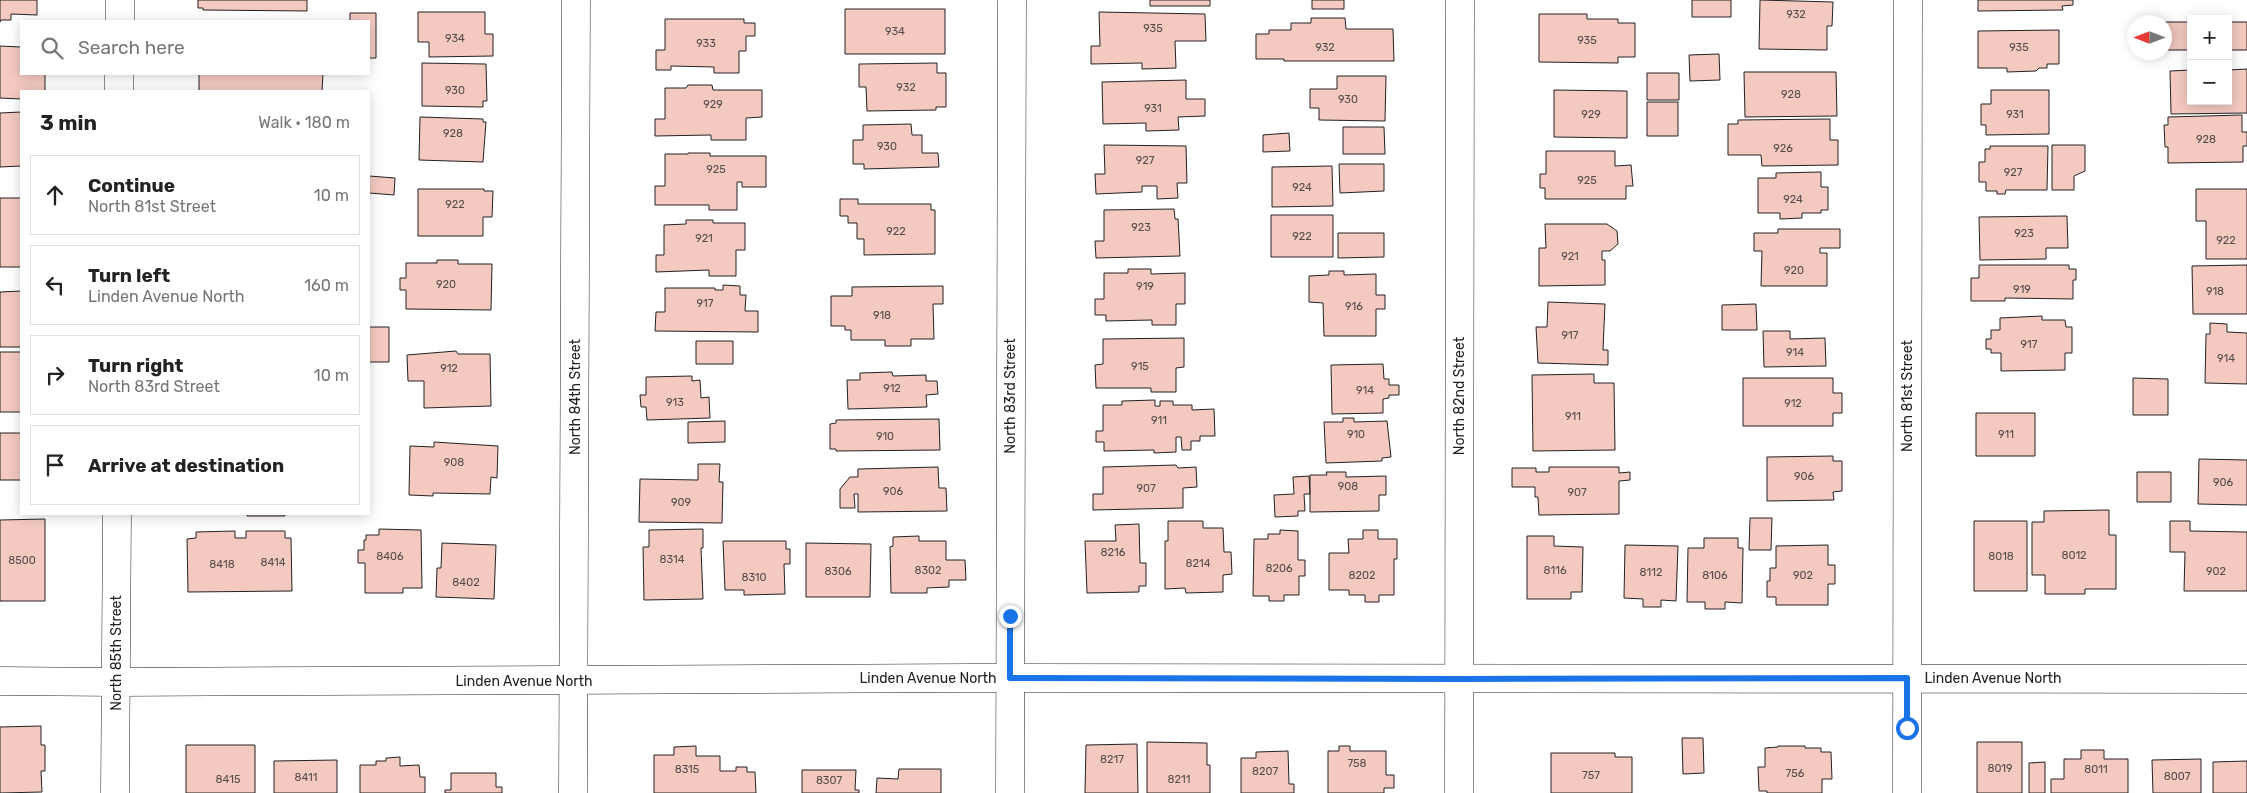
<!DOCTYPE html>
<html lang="en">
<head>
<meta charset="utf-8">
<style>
	body { margin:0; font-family:Rubik,sans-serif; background:#f6f6f6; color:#222 }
	.controls { position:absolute; right:15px; top:15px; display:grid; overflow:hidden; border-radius:0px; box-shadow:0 2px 12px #0003 }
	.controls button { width:45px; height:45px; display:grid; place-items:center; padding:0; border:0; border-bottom:1px solid #e0e0e0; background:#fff; color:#222; font:25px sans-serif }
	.compass { position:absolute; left:2127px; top:15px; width:45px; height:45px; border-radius:50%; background:#fff; box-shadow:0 2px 12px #0003; rotate:270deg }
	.stop { position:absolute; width:15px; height:15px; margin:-11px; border:4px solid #1a73e8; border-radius:50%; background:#fff }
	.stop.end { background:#1a73e8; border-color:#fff; box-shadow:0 1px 5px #0008 }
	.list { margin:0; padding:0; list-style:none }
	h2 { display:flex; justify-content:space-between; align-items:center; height:65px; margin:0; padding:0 20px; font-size:21px }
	h2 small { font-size:16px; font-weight:400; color:#767676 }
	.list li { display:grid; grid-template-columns:32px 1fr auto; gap:15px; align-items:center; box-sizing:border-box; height:80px; margin:0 10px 10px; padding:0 10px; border:1px solid #e0e0e0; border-radius:0px }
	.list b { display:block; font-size:19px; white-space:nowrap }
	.list p { margin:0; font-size:16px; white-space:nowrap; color:#767676 }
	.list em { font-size:16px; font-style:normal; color:#767676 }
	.icon { flex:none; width:28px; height:28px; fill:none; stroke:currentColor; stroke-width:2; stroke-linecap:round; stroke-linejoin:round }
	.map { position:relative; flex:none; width:2247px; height:793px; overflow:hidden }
	.search { position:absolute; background:#fff; box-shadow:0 2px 12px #0003; left:20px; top:20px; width:350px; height:55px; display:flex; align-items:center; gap:12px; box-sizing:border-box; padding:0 18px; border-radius:0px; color:#767676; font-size:19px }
	.panel { position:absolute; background:#fff; box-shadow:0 2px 12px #0003; left:20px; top:90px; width:350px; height:425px; border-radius:0px }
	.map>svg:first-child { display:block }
</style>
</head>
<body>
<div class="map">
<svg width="2247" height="793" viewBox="0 0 2247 793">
	<rect width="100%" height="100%" fill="#fff"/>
	<path fill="#f3c9c0" stroke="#222" d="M0,0h37v15l-26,-1v6h-10l-1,2z
		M198,0h109v11l-104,-1v-2h-5z
		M1150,0h60v6h-60z
		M1312,0h32v9h-32z
		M1692,0h39v17h-39z
		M1760,0l73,2 -1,24h-5v24l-68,-1z
		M1978,0h95v5l-11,1 1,4 -85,1z
		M845,9h100v45h-100z
		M418,12h67v22h8v22l-64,1v-15h-11z
		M1099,12l106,2 1,27h-31l1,27 -34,1v-6l-51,1v-18h9z
		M350,13h26v45h-7v-37h-19z
		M1539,14h48v5h31v4h17v34h-17v6l-79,-1z
		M1311,18h34l1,11h47l1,32h-110v-2h-28v-25h13v-4h22v-7h20z
		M665,19h79v4h11v13h-9v15h-7v22h-25v-6l-43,-1v4h-15v-20h9z
		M2163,22h28v28h-27z
		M2228,22h19v28h-19z
		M2059,30v34h-12v4h-8l-3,3 -29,1v-4h-29v-37z
		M0,46l21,1v27h24v17h-24v8l-21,-1z
		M1719,54l1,26 -30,1 -1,-26z
		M422,63l64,1 1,37h-4v6l-61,-1z
		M937,63v10h9v34h-10v3l-69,1 -1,-24h-7v-23z
		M2247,69v44l-76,1 -1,-43 21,-1v31h37v-31z
		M1744,72h92l1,44 -92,1z
		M1647,73h32v27h-32z
		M199,74h124l-1,17h-123z
		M1337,76h49l-1,45 -66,-1v-12h-9v-19h27z
		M1186,80v19h19v17l-27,1 1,13 -33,1v-8l-43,1 -1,-42z
		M688,85h24l1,5h49v27l-16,1v22h-35v-5l-56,1v-17h10v-31h21z
		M1554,90l73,1v47l-73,-1z
		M1991,90h58v44l-63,1v-10h-5v-21h10z
		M1647,102h31v34h-31z
		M21,112v54l-21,1v-54z
		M2242,115v17h5v14h-4v16l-75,1v-16h-3l-1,-22h4v-8z
		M420,117l63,2v3h3l-3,40 -64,-2z
		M1830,119v21h8v25l-76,1 -1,-11h-33v-31h10v-4z
		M911,124l1,11h10v18h16l1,14 -75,2v-5h-11v-24h10v-15z
		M1343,127h41l1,27h-42z
		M1289,133l1,18 -27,1v-17z
		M1104,145l82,1 1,37h-10l1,15 -21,1v-13h-15v6l-46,2 -1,-20h10z
		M2052,145h33v26l-11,5v14h-22z
		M1990,146h58l-1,44h-41l-1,4h-8v-3h-11v-9h-7v-20h6v-13h5z
		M1546,151h69v15l16,-1 2,21h-7v13h-81v-11h-5v-14h6z
		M688,153h22v3h56v31h-24v-5h-5v28h-28v-5h-54v-19h10v-32h23z
		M1339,164h45v27l-44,2z
		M1332,166l1,40 -61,1v-40z
		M1821,172v15h7v23h-7v3h-19v5l-22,1v-6h-22v-35h18v-5z
		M369,176l26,2 -1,17 -25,-2z
		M418,189h66v2h9l-1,26h-9v19h-65z
		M2196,189h51v70h-41v-38h-10z
		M0,198h21v69h-21z
		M840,199h18v5h73v6h4v44l-71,1v-16h-7v-16h-9v-7h-8z
		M1174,209l1,10h3l2,37 -84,2 -1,-17h9v-31z
		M1271,215h62v42h-62z
		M2067,216l1,32h-22v11l-66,1 -1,-43z
		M686,220h27v3h32v27h-9v26h-27v-6l-53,2v-17h8v-30l22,-1z
		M1545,224h62l10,7 1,13 -8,7h-8v9h3v25l-66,1v-38h7z
		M1778,229h62v19h-20v5h7v33h-66l1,-35h-8v-18h24z
		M1338,233h46v24l-46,1z
		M437,260h21v4h34l-1,46 -85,-1v-19h-6v-12h6v-15h31z
		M1979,265h90v4h7v11h-3v19l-68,-1v3h-34v-23h8z
		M2247,265v49h-54l-1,-48z
		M1128,269h23v5l34,-1v31h-9v21h-24v-5l-46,1v-6h-11v-16h9v-26h24z
		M1329,271h15v4l32,-1v21h9v14h-9v27h-52l-1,-33 -14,-1v-26l20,-1z
		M723,285l17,1v9h6l-1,16h13v21l-103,-1 1,-19h9v-24h50v2h8z
		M943,286v18h-10l1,35h-23v7h-26v-6h-34v-10h-6v-4h-14v-30h21v-9z
		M21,291v56h-21v-55z
		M1548,302l57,2 -2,46h5v15l-70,-2 -2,-36h11z
		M1756,304l1,26h-35v-25z
		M2042,316v4h23l1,7h6v26h-7v17l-64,1v-18h-10v-4h-5v-10h5v-9h9v-12z
		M2210,323l17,1v8l20,1v51l-42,-1 1,-49h4z
		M369,327h20v35h-20z
		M1763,331h27v8l35,-1 1,28 -62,1z
		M1184,338v29l-8,1v24h-25v-4h-55l-1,-23 8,-1v-25z
		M696,341h37v23h-37z
		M456,351l2,3h32l1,52 -67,2v-27h-16l-1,-26z
		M0,352h21v60h-21z
		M1383,364l1,15h5v6h10v10h-10v3l-6,1v14l-51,1 -1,-49z
		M892,372l1,4 33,-1v6h11l1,13 -12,1 1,12 -79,2 -1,-29h13v-7z
		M1594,374v9h20l1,67 -82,1 -1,-76z
		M692,376v5l8,-1 1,18 8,-1 1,21 -63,2 -1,-13h-5l-1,-12h6v-18z
		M1743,378h90v15h9v20h-9v13h-90z
		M2133,378l35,1v36h-35z
		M1155,400v6h5v-5h13v4h19v5l22,-1 1,27h-15v5h-9v9h-9l-1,-13h-5v15l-22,1v-3l-50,1v-9h-8v-11h7v-26h19v-4z
		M1976,413h59v43h-59z
		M1343,418h11v4l33,-1 4,36 -9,1v3l-56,2 -2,-41h19z
		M939,419l1,31 -104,1v-2h-6v-25l6,-1v-3z
		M725,421v21l-37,1v-21z
		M0,433h21v47h-21z
		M434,442l64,4 -1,32 -6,-1 -1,17 -57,-1v3l-24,-1 1,-49 24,1z
		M1833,456v5h9v30l-9,1 1,8 -67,1v-44z
		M2199,459l48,1v45l-49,-1z
		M698,464h22l-1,18h4l-1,41 -83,-1 1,-43 58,1z
		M1176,465l2,3 18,-1 1,20 -14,1v20l-90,2v-16h10v-27z
		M938,467l1,21h7l1,23 -89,1v-18h-4l1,14h-15v-19l10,-12h8v-8z
		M1549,467h70v6l11,-1v8l-11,1v33l-80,1 -1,-18h-3v-10h-23v-19h24v4h13z
		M1326,472h20v5l40,-1v19h-7v16l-69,1v-37h17z
		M2137,472h34v30h-34z
		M1309,476l1,18h-6l1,17h-7v5l-23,1 -1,-22 20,-1 -1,-17z
		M2109,510v25h7v54h-31v5h-40v-19h-13v-53h12v-11z
		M247,514h38v2h-38z
		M1750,518h22l-1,32h-22z
		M45,519v82h-45v-81z
		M1168,521h35v7h20l1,24h7l1,22 -9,1v17l-37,1 -1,-5 -20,1v-48h3z
		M1974,521h53v70h-53z
		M2170,521h20v10l57,1v59h-63l1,-39h-15z
		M1139,524l1,39h6v23h-7v6l-52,1 -2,-52h31l-1,-16z
		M379,529l42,1 1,58h-19v5h-38v-30h-7v-13h6v-10h2v-5h13z
		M703,529v19h-2l2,51 -59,1 -1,-53h6v-17z
		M1280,530l18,1v29h7v16h-6v19h-15v6h-15v-5h-16l1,-57h14v-5h12z
		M1363,530h15v9h19v20h-3v36h-15v7h-14v-7h-16v-5h-20v-37h20l-1,-14h15z
		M235,531v7h11v-7h39v7h6l1,53 -104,1 -1,-53 9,-1v-6z
		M919,536v5h27v19h19l1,20h-17v7l-22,1v5h-36l-1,-46 3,-1v-9z
		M1527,536h27v10l29,1 -1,45h-11v7h-44z
		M1704,538h34v10h5l-1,55 -17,-1v7h-20v-7h-18l1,-54h16z
		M723,541h63v8h4v15h-6l1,30 -41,1v-5h-19z
		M442,543l54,2 -2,54 -58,-2 1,-29h4z
		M806,543l65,1 -1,53h-64z
		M1625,545l53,1 -2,55 -15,-1v7h-18v-8l-19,-1z
		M1828,545v20h7v19h-7v21h-52v-8h-9v-16h3v-13h6v-22z
		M41,726v19h4v26h-4l1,21 -42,1v-66z
		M1682,738h21l1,35 -21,1z
		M1147,742l60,1v22h3v28h-63z
		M1977,742h45v51h-45z
		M1137,744l1,49h-53l1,-48z
		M186,745h69v48h-69z
		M696,746v10h24v15h16v-4h11v5h8l1,21h-102v-38h20v-8z
		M1339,746h11v5h36v24h8v13h-10v5h-56v-42h11z
		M1778,746h27v2h16v4h10l1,27h-10v14h-55v-2h-8l-1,-24h7v-19l13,-1z
		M2081,750h23v9h24v34h-77v-14h13v-20h17z
		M1288,751l1,33h5v9h-53v-35h15v-6z
		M1551,753h64v4h17v36h-81z
		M400,757v9l19,-1 1,12h5v16h-65v-28h16v-4h10v-3z
		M2201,759v34h-48l-1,-33z
		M337,760v33h-63v-32z
		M2247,761v32h-34v-31z
		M2045,762v31h-16v-30z
		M899,769h42v24h-65l1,-15 21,1z
		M802,770h54l-1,20h4v3h-57z
		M451,773h45v14h6v6h-57v-3h6z"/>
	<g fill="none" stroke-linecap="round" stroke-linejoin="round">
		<g stroke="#222" stroke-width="29">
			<path id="minor" d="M0,681l116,1
				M573,793l3,-793
				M1010,793l2,-793
				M1459,793l1,-793
				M1907,793l1,-793"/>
		</g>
		<g stroke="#222" stroke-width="29">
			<path id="tertiary" d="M116,682l854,-4 1277,1"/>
		</g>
		<g stroke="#222" stroke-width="29">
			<path id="secondary" d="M120,21v-21
				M119,91v-17
				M115,793l2,-279"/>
		</g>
		<use href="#minor" stroke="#fff" stroke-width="28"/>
		<use href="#tertiary" stroke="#fff" stroke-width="28"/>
		<use href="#secondary" stroke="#fff" stroke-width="28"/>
	</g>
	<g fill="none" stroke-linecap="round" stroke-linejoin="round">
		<path stroke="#1a73e8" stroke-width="6" d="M1010,616v62l449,1 448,-1v50"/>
	</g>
	<g text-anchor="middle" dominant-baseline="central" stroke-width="4" stroke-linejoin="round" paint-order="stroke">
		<g font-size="11" fill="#564c4a">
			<text x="1796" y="14">932</text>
			<text x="1153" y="28">935</text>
			<text x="895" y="31">934</text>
			<text x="455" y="38">934</text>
			<text x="1587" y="40">935</text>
			<text x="706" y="43">933</text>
			<text x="1325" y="47">932</text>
			<text x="2019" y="47">935</text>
			<text x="906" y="87">932</text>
			<text x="455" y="90">930</text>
			<text x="1791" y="94">928</text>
			<text x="1348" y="99">930</text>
			<text x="713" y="104">929</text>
			<text x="1153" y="108">931</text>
			<text x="1591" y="114">929</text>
			<text x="2015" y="114">931</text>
			<text x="453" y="133">928</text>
			<text x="2206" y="139">928</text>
			<text x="887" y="146">930</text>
			<text x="1783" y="148">926</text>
			<text x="1145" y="160">927</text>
			<text x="716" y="169">925</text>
			<text x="2013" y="172">927</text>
			<text x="1587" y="180">925</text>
			<text x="1302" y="187">924</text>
			<text x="1793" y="199">924</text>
			<text x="455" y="204">922</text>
			<text x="1141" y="227">923</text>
			<text x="896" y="231">922</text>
			<text x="2024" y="233">923</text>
			<text x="1302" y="236">922</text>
			<text x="704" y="238">921</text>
			<text x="2226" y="240">922</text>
			<text x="1570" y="256">921</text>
			<text x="1794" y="270">920</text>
			<text x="446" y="284">920</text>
			<text x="1145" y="286">919</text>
			<text x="2022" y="289">919</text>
			<text x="2215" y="291">918</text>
			<text x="705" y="303">917</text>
			<text x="1354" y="306">916</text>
			<text x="882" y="315">918</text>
			<text x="1570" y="335">917</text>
			<text x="2029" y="344">917</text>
			<text x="1795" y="352">914</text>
			<text x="2226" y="358">914</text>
			<text x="1140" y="366">915</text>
			<text x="449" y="368">912</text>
			<text x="892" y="388">912</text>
			<text x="1365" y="390">914</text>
			<text x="675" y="402">913</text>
			<text x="1793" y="403">912</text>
			<text x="1573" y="416">911</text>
			<text x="1159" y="420">911</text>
			<text x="1356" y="434">910</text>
			<text x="2006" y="434">911</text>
			<text x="885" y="436">910</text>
			<text x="454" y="462">908</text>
			<text x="1804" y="476">906</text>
			<text x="2223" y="482">906</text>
			<text x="1348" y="486">908</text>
			<text x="1146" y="488">907</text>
			<text x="893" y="491">906</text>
			<text x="1577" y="492">907</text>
			<text x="681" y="502">909</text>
			<text x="1113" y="552">8216</text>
			<text x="2074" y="555">8012</text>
			<text x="390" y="556">8406</text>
			<text x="2001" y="556">8018</text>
			<text x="672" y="559">8314</text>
			<text x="22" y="560">8500</text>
			<text x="273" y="562">8414</text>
			<text x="1198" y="563">8214</text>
			<text x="222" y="564">8418</text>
			<text x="1279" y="568">8206</text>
			<text x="928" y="570">8302</text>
			<text x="1555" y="570">8116</text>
			<text x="838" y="571">8306</text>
			<text x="2216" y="571">902</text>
			<text x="1651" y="572">8112</text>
			<text x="1362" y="575">8202</text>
			<text x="1715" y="575">8106</text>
			<text x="1803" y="575">902</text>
			<text x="754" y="577">8310</text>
			<text x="466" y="582">8402</text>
			<text x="1112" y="759">8217</text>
			<text x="1357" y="763">758</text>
			<text x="2000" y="768">8019</text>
			<text x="687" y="769">8315</text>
			<text x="2096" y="769">8011</text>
			<text x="1265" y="771">8207</text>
			<text x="1795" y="773">756</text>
			<text x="1591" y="775">757</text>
			<text x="2177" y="776">8007</text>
			<text x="306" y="777">8411</text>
			<text x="228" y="779">8415</text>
			<text x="1179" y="779">8211</text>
			<text x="829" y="780">8307</text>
		</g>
		<g font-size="14" fill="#222" stroke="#fff">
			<text transform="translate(1010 396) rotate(-90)">North 83rd Street</text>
			<text transform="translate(1459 396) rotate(-90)">North 82nd Street</text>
			<text transform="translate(1907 396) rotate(-90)">North 81st Street</text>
			<text transform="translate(575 397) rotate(-90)">North 84th Street</text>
			<text transform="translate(116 653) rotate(-90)">North 85th Street</text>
			<text x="928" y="678">Linden Avenue North</text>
			<text x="1993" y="678">Linden Avenue North</text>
			<text x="524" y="681">Linden Avenue North</text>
		</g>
	</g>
</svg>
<div class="controls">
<button>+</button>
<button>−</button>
</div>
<svg class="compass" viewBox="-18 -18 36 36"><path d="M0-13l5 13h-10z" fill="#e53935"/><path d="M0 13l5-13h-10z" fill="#767676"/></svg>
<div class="stop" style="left:1907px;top:728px"></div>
<div class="stop end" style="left:1010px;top:616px"></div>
<div class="search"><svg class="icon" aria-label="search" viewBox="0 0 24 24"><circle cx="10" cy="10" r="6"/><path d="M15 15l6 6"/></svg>Search here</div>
<section class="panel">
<h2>3 min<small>Walk · 180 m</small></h2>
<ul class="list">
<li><svg class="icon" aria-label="ahead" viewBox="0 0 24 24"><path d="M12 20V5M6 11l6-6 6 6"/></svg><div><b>Continue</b><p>North 81st Street</p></div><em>10 m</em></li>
<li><svg class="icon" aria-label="left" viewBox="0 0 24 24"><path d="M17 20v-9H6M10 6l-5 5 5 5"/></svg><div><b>Turn left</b><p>Linden Avenue North</p></div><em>160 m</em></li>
<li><svg class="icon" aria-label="right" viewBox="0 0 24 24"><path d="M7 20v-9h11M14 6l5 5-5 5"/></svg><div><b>Turn right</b><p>North 83rd Street</p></div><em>10 m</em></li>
<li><svg class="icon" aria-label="arrive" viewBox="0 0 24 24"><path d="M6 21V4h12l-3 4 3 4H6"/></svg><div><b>Arrive at destination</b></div></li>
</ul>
</section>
</div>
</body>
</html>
